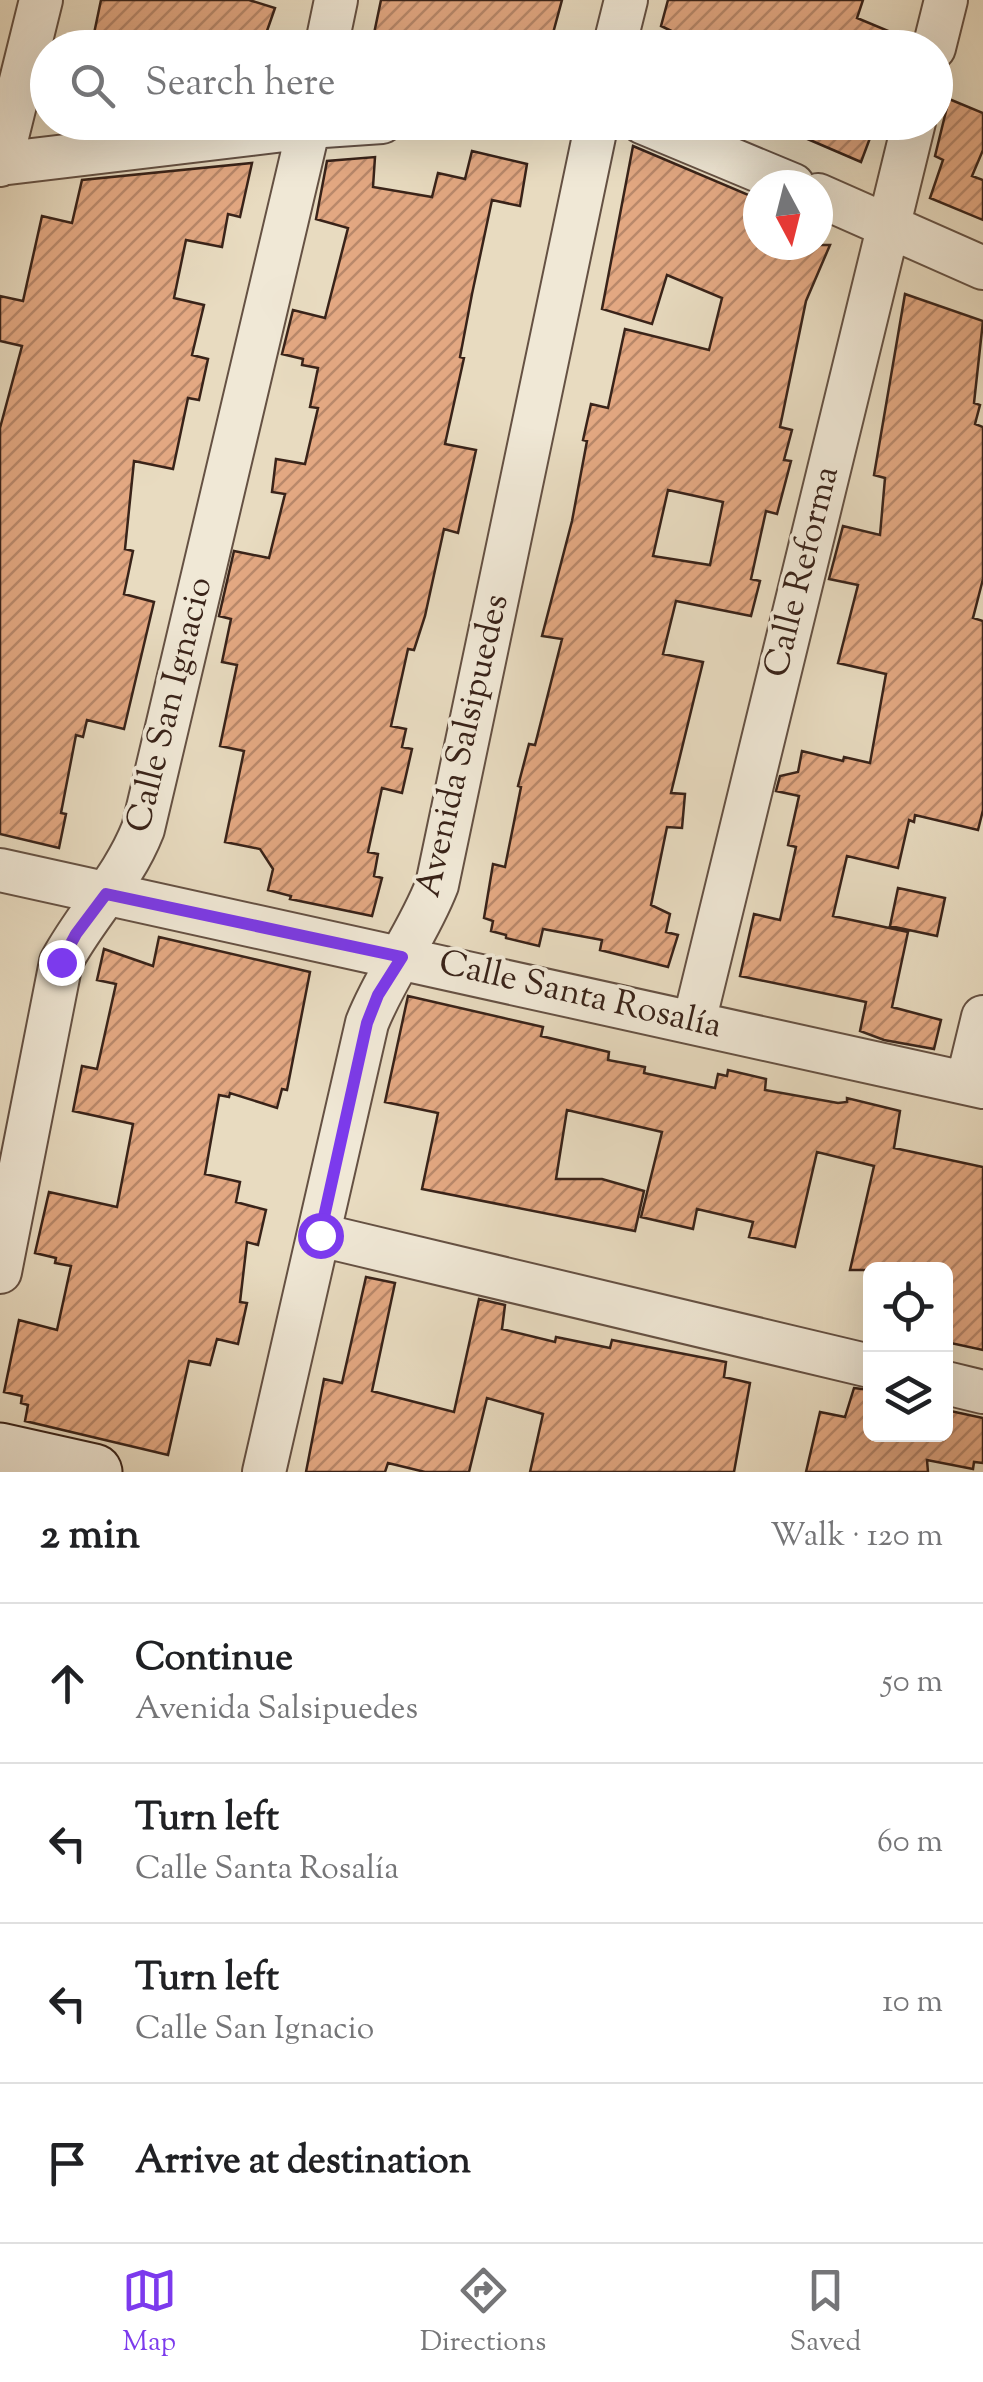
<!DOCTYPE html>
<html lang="en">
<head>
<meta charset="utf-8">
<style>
	body { margin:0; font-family:"Sorts Mill Goudy",serif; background:#f6f6f6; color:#202124 }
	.controls { position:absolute; right:30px; bottom:30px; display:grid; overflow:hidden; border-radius:15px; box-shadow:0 10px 40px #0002 }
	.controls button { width:90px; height:90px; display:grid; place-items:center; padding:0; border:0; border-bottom:2px solid #e0e0e0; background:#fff; color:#202124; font:50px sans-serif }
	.compass { position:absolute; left:743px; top:170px; width:90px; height:90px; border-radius:50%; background:#fff; box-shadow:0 10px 40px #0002; rotate:173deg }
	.stop { position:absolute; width:30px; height:30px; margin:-22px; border:8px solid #7c3aed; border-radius:50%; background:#fff }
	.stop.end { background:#7c3aed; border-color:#fff; box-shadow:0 2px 10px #0008 }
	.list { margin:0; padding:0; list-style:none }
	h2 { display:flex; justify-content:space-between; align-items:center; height:130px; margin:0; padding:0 40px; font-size:42px }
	h2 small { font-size:32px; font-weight:400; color:#757577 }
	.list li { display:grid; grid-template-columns:65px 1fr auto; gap:30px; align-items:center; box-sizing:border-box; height:160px; padding:0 40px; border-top:2px solid #e0e0e0 }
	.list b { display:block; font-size:38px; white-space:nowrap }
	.list p { margin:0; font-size:32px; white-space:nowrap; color:#757577 }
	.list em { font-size:32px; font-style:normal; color:#757577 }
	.icon { flex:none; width:55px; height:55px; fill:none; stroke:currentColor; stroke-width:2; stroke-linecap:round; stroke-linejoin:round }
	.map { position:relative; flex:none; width:983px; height:1472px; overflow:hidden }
	.search { position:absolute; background:#fff; box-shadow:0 10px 40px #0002; left:30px; right:30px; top:30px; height:110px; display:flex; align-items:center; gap:25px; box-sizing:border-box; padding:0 35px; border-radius:55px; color:#757577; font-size:38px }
	.sheet { height:770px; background:#fff }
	nav { display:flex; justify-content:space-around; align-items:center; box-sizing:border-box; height:140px; border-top:2px solid #e0e0e0; background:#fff; font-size:28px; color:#757577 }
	nav a { display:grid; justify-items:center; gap:5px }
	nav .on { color:#7c3aed }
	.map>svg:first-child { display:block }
</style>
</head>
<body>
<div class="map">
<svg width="983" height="1472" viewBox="0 0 983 1472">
	<defs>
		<pattern id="building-hatch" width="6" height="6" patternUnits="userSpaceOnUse" patternTransform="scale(2.5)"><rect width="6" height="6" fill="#e3a882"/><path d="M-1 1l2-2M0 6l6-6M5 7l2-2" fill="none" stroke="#b9886a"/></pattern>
	</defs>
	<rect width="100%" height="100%" fill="#e8dbc0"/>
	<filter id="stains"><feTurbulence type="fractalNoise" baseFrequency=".002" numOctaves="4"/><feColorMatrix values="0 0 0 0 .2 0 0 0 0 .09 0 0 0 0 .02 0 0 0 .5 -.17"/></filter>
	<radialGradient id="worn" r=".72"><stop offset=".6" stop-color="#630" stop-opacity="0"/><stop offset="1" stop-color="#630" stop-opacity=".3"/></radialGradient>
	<path fill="url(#building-hatch)" stroke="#392319" stroke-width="2.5" fill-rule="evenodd" d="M101,0h148l26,8 -14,40h-170z
		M381,0h181l-13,48h-178z
		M668,0h195l-6,18 53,22v8h-203l-46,-22z
		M949,99l34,14v37l-11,26 11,4v40l-53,-22 13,-38 -8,-4z
		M768,122h108l-15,40z
		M633,146l125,53v46h72l-24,56 -26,126 12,3 -8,30 7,1 -14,53 -11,-3 -15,68 9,2 -9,35 -75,-15 -13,53 40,8 -32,131 14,1 -3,34 -15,-1 -16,78 19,9 -4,18 12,3 -10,32 -68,-17 2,-10 -59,-11 -4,17 -33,-8v-3l-15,-4 2,-10 -9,-3 9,-54 12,3 16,-80 -3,-1 11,-42 6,1 27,-106 -20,-3 30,-115 15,-80 -4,-1 8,-36 17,4 17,-79 84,21 13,-52 -55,-23 -15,49 -50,-15zM668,490l55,12 -13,63 -57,-9z
		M472,151l55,13 -7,42 -28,-6 -20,94 -12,63 4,1 -19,86 31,6 -18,83 -14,-4 -19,87 -11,34 -6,-1 -17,77 15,3 -4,18 10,2 -10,44 -20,-5 -14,64 10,2 -4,22 8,2 -10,38 -82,-17 1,-3 -23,-6 5,-21 -13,-20 -35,-7 19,-91 -24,-5 17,-81 -15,-3 9,-43 -12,-3 15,-65 35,7 16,-64 -13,-2 4,-33 29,5 13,-56 -8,-1 8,-39 -16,-3 1,-6 -21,-5 11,-44 32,8 23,-90 -32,-9 11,-58 48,-4 -2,30 59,10 6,-24 27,6z
		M252,163l-12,54 -12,-3 -6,33 -36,-7 -12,58 30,7 -12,50 16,4 -9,41 -11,-2 -15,71 -39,-8 -9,88 8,2 -9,43 30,8 -30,127 -37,-9 -4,17 -7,-2 -15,78 5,1 -7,34 -59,-14v-406l22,-82 -22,-5v-45l23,5 19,-85 30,7 10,-43z
		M905,294l78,27 -9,82 6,2 -5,19 8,3v152l-10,39 10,3v189l-5,20 -63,-15 -1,7 -5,-2 -11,48 -51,-12 -14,60 75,16 -16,75 49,13 -7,29 -50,-9 -24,-9 6,-29 -126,-26 14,-62 26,6 16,-73 -8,-2 11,-49 -23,-5 4,-15 18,-4 4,-21 41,10 1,-4 26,6 16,-89 -48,-11 20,-78 -29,-6 14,-53 37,9 5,-57 -11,-3z
		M898,888l47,10 -8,38 -47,-10z
		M159,937l151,35 -23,118 -5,-1 -5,19 -47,-15 -1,4 -10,-2 -14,79 35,8 -4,20 30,8 -8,35 -11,-3 -7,60 7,1 -9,41 -21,-5 -7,26 -21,-4 -21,94 -143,-34 3,-16 -7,-2 1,-7 -18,-4 15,-72 38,10 14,-64 -16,-3 1,-5 -21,-5 14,-61 68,15 16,-83 -60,-13 9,-45 15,3 19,-85 -19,-4 7,-31 49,17z
		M408,996l135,31 -2,9 68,16 -1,8 37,7 -1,6 71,15 3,-14 9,2 1,-6 38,9 -1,11 73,13 9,-1v-4l53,13 -6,37 89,19v183l-37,-8v-72h-96l24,-104 -57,-14 -22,95 -46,-10 4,-15 -56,-13 -4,20 -52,-12 21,-85 -95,-22 -11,69h46l42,12 -9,40 -213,-42 16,-76 -53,-11z
		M366,1277l29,6 -23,108 82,21 25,-113 26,6 -3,24 53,13 1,-5 54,11 2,-8 114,22 -2,15 26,6 -16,89h-204l13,-58 -56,-16 -18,74h-44l-37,-9 -3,9h-79l18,-93 18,4z
		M854,1388l16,2v44h76v-24l37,8v45l-9,-1 -1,7 -46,-9 1,12h-122l14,-60 25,5z"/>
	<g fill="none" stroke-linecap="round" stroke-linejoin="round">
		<g stroke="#655143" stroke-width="46">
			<path id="street" d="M326,48l10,-48
				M614,48l12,-48
				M934,48l12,-48
				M642,122l151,63
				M0,164l309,-37 73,-5
				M0,165l41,-165
				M818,195l165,73
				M0,870l983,217
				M694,1022l220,-900
				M967,1083l16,-66
				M320,1235l550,131
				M0,1272l61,-310c25,-47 62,-82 82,-133l167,-707
				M946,1383l37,9
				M264,1472l103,-449c19,-48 51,-89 70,-138l160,-763"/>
		</g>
		<g stroke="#392319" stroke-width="59">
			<path id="secondary" d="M0,1451l94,21"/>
		</g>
		<use href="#street" stroke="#f0e8d6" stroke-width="42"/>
		<use href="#secondary" stroke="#f0e8d6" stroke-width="55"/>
	</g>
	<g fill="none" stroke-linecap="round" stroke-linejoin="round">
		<path stroke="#7c3aed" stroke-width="12" d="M61,962l15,-28 30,-40 296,63 -24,38 -11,28 -47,212"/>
	</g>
	<g text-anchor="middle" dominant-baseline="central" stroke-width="8" stroke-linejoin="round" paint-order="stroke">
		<g font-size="35" fill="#392319" stroke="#f0e8d6">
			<text transform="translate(803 572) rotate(-76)">Calle Reforma</text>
			<text transform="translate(171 705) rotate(-76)">Calle San Ignacio</text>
			<text transform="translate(464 746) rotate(-77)">Avenida Salsipuedes</text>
			<text transform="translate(580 996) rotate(13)">Calle Santa Rosalía</text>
		</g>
	</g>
	<rect width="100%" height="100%" filter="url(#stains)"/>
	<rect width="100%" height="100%" fill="url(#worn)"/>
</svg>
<div class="controls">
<button><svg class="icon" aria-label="locate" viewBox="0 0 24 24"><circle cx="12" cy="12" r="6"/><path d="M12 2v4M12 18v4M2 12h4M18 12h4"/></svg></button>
<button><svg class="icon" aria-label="layers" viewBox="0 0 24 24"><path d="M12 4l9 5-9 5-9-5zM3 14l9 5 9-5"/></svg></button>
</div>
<svg class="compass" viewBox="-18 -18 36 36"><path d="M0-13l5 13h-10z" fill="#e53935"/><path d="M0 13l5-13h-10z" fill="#757577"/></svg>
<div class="stop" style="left:320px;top:1235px"></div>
<div class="stop end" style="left:61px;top:962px"></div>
<div class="search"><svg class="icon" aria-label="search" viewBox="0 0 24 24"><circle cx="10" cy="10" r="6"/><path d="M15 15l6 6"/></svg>Search here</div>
</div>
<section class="sheet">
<h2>2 min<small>Walk · 120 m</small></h2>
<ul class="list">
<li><svg class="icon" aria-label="ahead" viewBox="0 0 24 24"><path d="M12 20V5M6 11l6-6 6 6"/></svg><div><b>Continue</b><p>Avenida Salsipuedes</p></div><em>50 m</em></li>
<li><svg class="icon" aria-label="left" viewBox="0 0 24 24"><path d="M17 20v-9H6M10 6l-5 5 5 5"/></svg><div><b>Turn left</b><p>Calle Santa Rosalía</p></div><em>60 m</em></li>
<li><svg class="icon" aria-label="left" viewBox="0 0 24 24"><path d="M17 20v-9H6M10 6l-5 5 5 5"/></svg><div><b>Turn left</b><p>Calle San Ignacio</p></div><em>10 m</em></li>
<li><svg class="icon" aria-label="arrive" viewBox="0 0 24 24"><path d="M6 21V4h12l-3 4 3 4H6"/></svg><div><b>Arrive at destination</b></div></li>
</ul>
</section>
<nav>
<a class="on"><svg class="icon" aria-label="map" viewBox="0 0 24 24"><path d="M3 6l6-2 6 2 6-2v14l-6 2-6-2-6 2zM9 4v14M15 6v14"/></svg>Map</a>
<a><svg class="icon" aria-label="directions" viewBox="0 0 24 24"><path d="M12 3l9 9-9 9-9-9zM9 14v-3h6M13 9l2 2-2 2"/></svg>Directions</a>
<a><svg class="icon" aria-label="saved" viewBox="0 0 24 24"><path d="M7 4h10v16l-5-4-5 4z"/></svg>Saved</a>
</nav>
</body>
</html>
